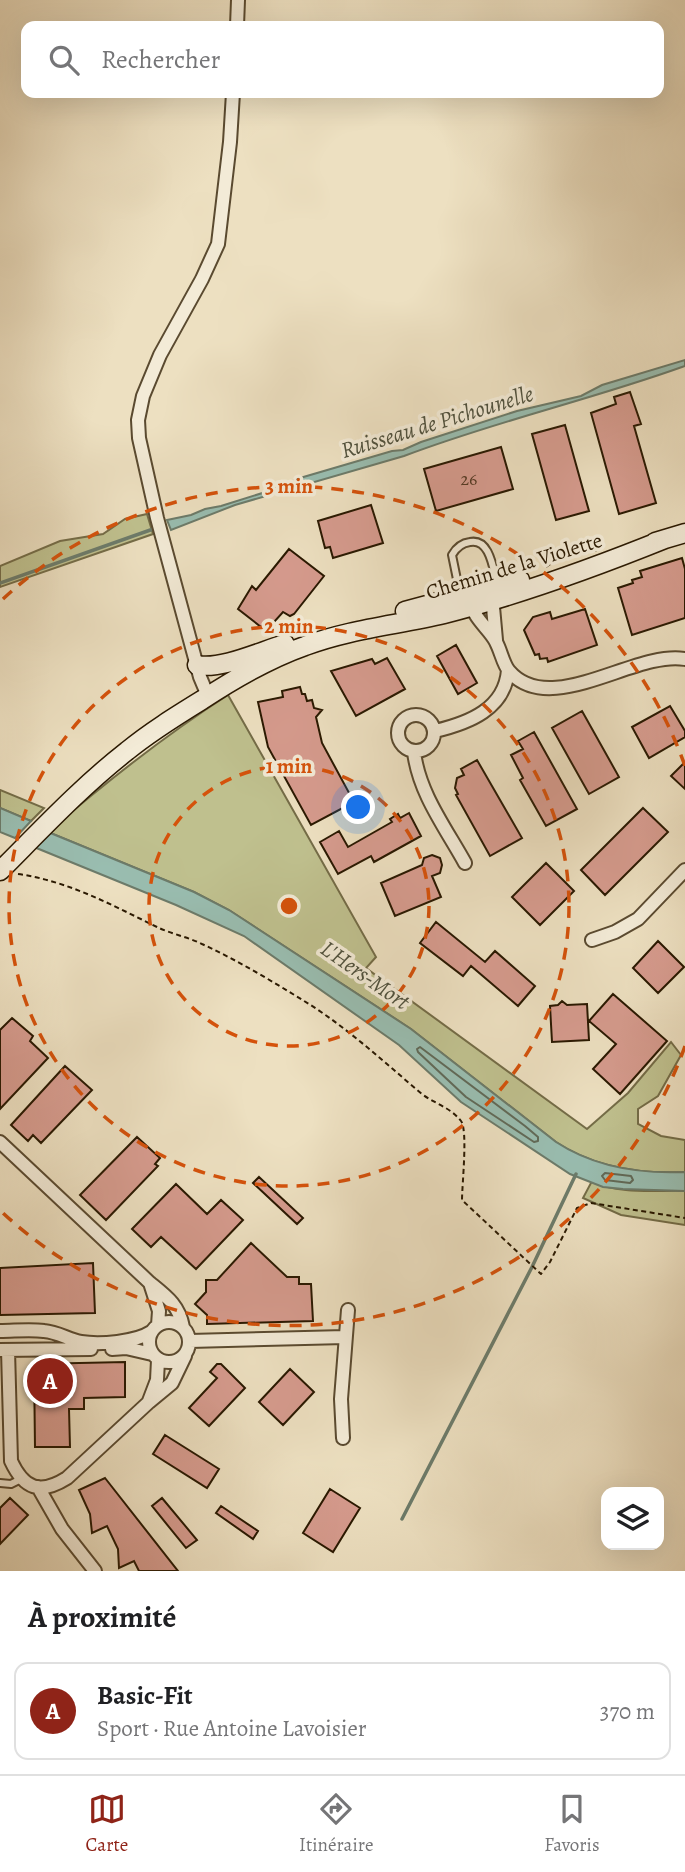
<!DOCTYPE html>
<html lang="fr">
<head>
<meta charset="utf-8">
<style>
	body { margin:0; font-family:Alegreya,serif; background:#f2f2f2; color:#202124 }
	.controls { position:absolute; right:21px; bottom:21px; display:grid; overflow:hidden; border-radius:14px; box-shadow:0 7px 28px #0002 }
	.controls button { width:63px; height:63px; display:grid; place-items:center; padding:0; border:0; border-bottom:2px solid #e0e0e0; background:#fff; color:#202124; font:35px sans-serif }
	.you { position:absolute; left:359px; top:808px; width:24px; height:24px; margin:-18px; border:5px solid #fff; border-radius:50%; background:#1a73e8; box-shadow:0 0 0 10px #1a73e833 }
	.badge { display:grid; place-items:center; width:46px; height:46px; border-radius:50%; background:#8f2418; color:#fff; font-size:23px; font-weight:700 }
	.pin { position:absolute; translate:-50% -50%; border:4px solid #fff; box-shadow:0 2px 7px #0006 }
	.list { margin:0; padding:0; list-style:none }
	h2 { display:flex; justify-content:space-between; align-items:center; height:91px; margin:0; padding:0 28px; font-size:30px }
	h2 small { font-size:23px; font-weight:400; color:#757577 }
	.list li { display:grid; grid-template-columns:46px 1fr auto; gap:21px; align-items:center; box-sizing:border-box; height:98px; margin:0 14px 14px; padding:0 14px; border:2px solid #e0e0e0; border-radius:14px }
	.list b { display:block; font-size:26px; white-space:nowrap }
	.list p { margin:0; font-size:23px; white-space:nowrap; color:#757577 }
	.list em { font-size:23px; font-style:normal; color:#757577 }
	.icon { flex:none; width:38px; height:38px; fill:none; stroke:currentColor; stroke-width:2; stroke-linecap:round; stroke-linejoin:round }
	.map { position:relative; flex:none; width:685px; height:1571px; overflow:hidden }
	.search { position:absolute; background:#fff; box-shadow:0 7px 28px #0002; left:21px; right:21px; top:21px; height:77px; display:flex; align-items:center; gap:18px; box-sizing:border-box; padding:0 24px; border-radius:14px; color:#757577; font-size:26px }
	.sheet { height:203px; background:#fff }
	nav { display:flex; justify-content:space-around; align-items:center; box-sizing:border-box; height:98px; border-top:2px solid #e0e0e0; background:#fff; font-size:19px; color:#757577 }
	nav a { display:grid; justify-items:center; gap:4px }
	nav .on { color:#8f2418 }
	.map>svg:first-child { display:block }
</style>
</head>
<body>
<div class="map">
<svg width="685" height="1571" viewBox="0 0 685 1571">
	<rect width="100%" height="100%" fill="#ede0c1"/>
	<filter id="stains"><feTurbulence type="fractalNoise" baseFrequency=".00286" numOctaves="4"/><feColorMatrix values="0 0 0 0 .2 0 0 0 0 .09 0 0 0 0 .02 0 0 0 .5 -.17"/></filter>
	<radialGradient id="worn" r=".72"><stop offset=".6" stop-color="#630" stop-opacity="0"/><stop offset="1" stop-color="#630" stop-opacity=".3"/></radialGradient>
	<path fill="#bfc08e" stroke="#746c47" stroke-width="2" d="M147,514l6,20 -153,53v-21l60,-25 43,-7 22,-15z
		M228,695l148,262 -10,11 221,161 41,-36 43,-51 10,13 -23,41 -20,13v15l23,12 24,4v32c-45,2 -91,-5 -129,-30l-145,-113 -182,-119 -35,-18 -146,-60c58,-50 116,-96 180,-137z
		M0,790l44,18 -13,13 -31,-13z
		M592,1181c27,14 63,9 93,10v34l-64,-10 -38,-17z"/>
	<path fill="#99bdb0" stroke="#6c7b6a" stroke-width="2" d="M685,360v6l-3,1c-92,33 -186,54 -278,89l-169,49 -64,25 -4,-10 24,-5 14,-6 16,-3 51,-16 28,-12 92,-27 11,-1 18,-8 96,-31 64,-15 21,-11z
		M0,808l31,13 -16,17 -15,-6z
		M48,832l146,60 35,18 182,119 145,113c38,25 84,32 129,30v19l-62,-2 -20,-2 -33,-13 -109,-72 -62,-57 -155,-109 -68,-31 -142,-58z"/>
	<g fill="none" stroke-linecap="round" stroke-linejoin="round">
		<path stroke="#616a58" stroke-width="2" d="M420,1047l105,79 13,11v4l-4,1 -68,-45 -48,-45 -1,-3z
			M605,1173l26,3 2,4 -3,3 -25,-3 -3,-4z"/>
		<path stroke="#6c7b6a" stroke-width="3.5" d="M0,583l156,-55
			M402,1519l130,-252 44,-93"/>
	</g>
	<path fill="#d69b8e" stroke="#291800" stroke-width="2" d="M630,392l11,32 -7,2 22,77 -37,11 -28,-101 25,-9 -2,-7z
		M565,425l24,86 -33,9 -24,-86z
		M501,447l12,42 -77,22 -12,-42z
		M371,505l12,38 -50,15 -3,-11 -5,1 -7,-27z
		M289,549l35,27 -30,38 -4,2 -7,-4 -8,9 -14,6 -23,-18 14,-23 4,4z
		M682,558l3,11v49l-53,17 -14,-47 15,-5 -1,-3 10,-3 -2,-6z
		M585,609l12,36 -49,17 -1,-4 -7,1 -1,-5 -4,1 -11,-25 9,-13 17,-5 2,7z
		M456,645l21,38 -19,11 -21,-38z
		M387,658l18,31 -49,27 -25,-45 41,-12 3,5z
		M300,687l2,7h3l2,7 5,-1 2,8 8,2 -6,7 6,26 32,59 -43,23 -43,-78 -10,-45 25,-5 -1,-6z
		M670,706l15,25v6l-36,21 -17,-31z
		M582,711l37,66 -30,17 -37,-66z
		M534,732l43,77 -31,17 -26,-46 3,-2 -12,-23 12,-6 -5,-8z
		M477,760l45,78 -32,18 -34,-61 2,-1 -3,-6 2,-10 7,-3 -3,-6z
		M685,762v27l-14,-13z
		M643,808l25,24 -63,63 -24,-25z
		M409,813l12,23 -47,26 -3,-6 -33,18 -18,-32 19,-11 9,16 44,-25 -2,-3 8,-5 2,4z
		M432,855l8,3 2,7 -2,8 -8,3 9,21 -46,19 -14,-33 41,-18 2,-7z
		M546,863l28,28 -34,34 -28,-28z
		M436,922l49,40 10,-11 40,35 -17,20 -47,-40 -8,10 -43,-33z
		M658,941l26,26 -26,26 -25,-25z
		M613,994l54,47 -47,53 -27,-25 23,-25 -27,-23z
		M562,1001l5,4 20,-1 2,36 -37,2 -2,-36 8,-1z
		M12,1018l21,18 -3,5 18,17 -48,51v-79z
		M65,1066l27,24 -51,53 -8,-8 -5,6 -17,-16z
		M137,1137l23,21 -5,6 3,2 -52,54 -26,-25z
		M259,1177l44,41 -6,6 -44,-41z
		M176,1184l31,30 14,-14 22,20 -47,49 -35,-32 -10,10 -19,-18z
		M251,1243l36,34h12v7h12l2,37 -106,3v-9l-12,-11 11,-12v-12h11z
		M93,1263l2,50 -95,2v-47z
		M125,1362v35l-41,1v11h-15l1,38h-35l-1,-83z
		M217,1364h4l24,24 -36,38 -20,-18 28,-30 -7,-6z
		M290,1369l24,23 -31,33 -24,-23z
		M165,1435l54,34 -12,19 -54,-34z
		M105,1478l73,93h-39l-5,-10 -15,7 -1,-19 -11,-23 -15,7 -2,-19 -11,-24z
		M330,1489l30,19 -27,44 -30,-19z
		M10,1498l18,17 -28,29v-36z
		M162,1498l35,42 -11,8 -34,-42z
		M221,1506l37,25 -5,8 -37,-26z"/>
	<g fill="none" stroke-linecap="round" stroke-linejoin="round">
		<g stroke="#5a4a30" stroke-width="10">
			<path id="lane" d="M460,594l-8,-39c4,-7 10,-12 18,-13 20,-4 23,27 27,41
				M0,1483l11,1 10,-5"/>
		</g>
		<g stroke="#5a4a30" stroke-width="16">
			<path id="street" d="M237,26l1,-26
				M488,595l5,12 3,33
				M473,601c-4,14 17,28 23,41 5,9 7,22 13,29 41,48 126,-21 176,-12
				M208,696l-8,-19 -43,-159 -18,-80 -1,-18 5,-24 17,-41 42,-76 16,-35 12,-102 3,-49
				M398 733a18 18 0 1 1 36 0a18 18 0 1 1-36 0Z
				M435,731c34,-8 70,-22 73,-61
				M414,752c5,41 31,75 51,111
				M592,940l23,-8 23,-13 47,-49
				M0,1142l150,141c16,13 29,22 33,44
				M150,1283l9,28 -1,14
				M149 1342a20 20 0 1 1 40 0a20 20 0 1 1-40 0Z
				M0,1331c14,0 30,-2 44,0 14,1 25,9 37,11 19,3 55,0 70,-10
				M190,1341l155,-4
				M112,1349l14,-1 26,6
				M0,1350l91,-1
				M8,1350l3,111c13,28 29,34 56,17l82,-76 23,-19 13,-27
				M149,1401l8,-21 1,-20
				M343,1438l-2,-39 7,-89
				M38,1487l24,42 33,42"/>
		</g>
		<g stroke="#291800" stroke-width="21">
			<path id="secondary" d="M655,542l30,-9
				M405,611l115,-31
				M197,665c24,5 64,-14 88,-21
				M0,871c41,-41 81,-84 127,-120 23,-19 49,-35 75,-51 32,-21 66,-41 103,-54 45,-17 93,-21 139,-32 75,-19 149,-46 221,-75"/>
		</g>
		<path stroke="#291800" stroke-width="2" stroke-dasharray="5 3.5" stroke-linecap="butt" d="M546,567l10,-7 41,-10
			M18,874c50,7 94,31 139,53 14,7 31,10 45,17 37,17 73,39 107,60 41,26 76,59 113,90 13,10 28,13 39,27 7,9 1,64 1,79l79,74 9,-12 27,-54 14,-5 94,15"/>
		<use href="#lane" stroke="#f3ebd7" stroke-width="6"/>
		<use href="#street" stroke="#f3ebd7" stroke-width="12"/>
		<use href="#secondary" stroke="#f3ebd7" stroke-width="18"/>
	</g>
	<g fill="none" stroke="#d5520b" stroke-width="3.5" stroke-dasharray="12 9">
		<circle cx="289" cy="906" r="140"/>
		<circle cx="289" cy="906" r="280"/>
		<path d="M685 1046A420 420 0 0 1 3 1213M3 599A420 420 0 0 1 685 766"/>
	</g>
	<g text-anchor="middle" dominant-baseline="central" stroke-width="7" stroke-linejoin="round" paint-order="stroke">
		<g font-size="18" fill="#543924">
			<text x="469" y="479">26</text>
		</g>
		<g font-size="21" fill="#291800" stroke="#f3ebd7">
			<text transform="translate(514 566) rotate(-17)">Chemin de la Violette</text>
		</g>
		<g font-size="23" font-style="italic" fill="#50523e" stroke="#f3ebd7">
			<text transform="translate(437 422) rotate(-17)">Ruisseau de Pichounelle</text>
			<text transform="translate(365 975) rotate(35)">L'Hers-Mort</text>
		</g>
	</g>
	<circle cx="289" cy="906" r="10" fill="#d5520b" stroke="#f3ebd7" stroke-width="3.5"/>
	<g font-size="21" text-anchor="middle" font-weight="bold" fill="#d5520b" stroke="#f3ebd7" stroke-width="7" stroke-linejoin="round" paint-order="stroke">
		<text x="289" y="493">3 min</text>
		<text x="289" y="633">2 min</text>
		<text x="289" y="773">1 min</text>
	</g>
	<rect width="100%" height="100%" filter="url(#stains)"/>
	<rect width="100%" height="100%" fill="url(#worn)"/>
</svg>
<div class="controls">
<button><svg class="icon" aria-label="layers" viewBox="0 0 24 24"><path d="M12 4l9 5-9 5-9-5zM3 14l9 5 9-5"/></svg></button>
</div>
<div class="you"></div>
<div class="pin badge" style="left:50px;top:1381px">A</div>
<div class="search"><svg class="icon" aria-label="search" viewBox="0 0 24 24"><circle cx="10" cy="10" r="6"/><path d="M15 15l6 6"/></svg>Rechercher</div>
</div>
<section class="sheet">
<h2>À proximité<small></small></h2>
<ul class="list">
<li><span class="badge">A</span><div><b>Basic-Fit</b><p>Sport · Rue Antoine Lavoisier</p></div><em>370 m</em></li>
</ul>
</section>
<nav>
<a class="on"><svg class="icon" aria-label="map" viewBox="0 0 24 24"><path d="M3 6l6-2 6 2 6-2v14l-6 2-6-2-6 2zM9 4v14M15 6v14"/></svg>Carte</a>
<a><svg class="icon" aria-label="directions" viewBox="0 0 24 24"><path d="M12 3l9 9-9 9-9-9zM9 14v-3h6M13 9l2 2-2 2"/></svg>Itinéraire</a>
<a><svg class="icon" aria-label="saved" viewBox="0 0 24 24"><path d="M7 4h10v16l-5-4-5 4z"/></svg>Favoris</a>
</nav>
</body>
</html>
